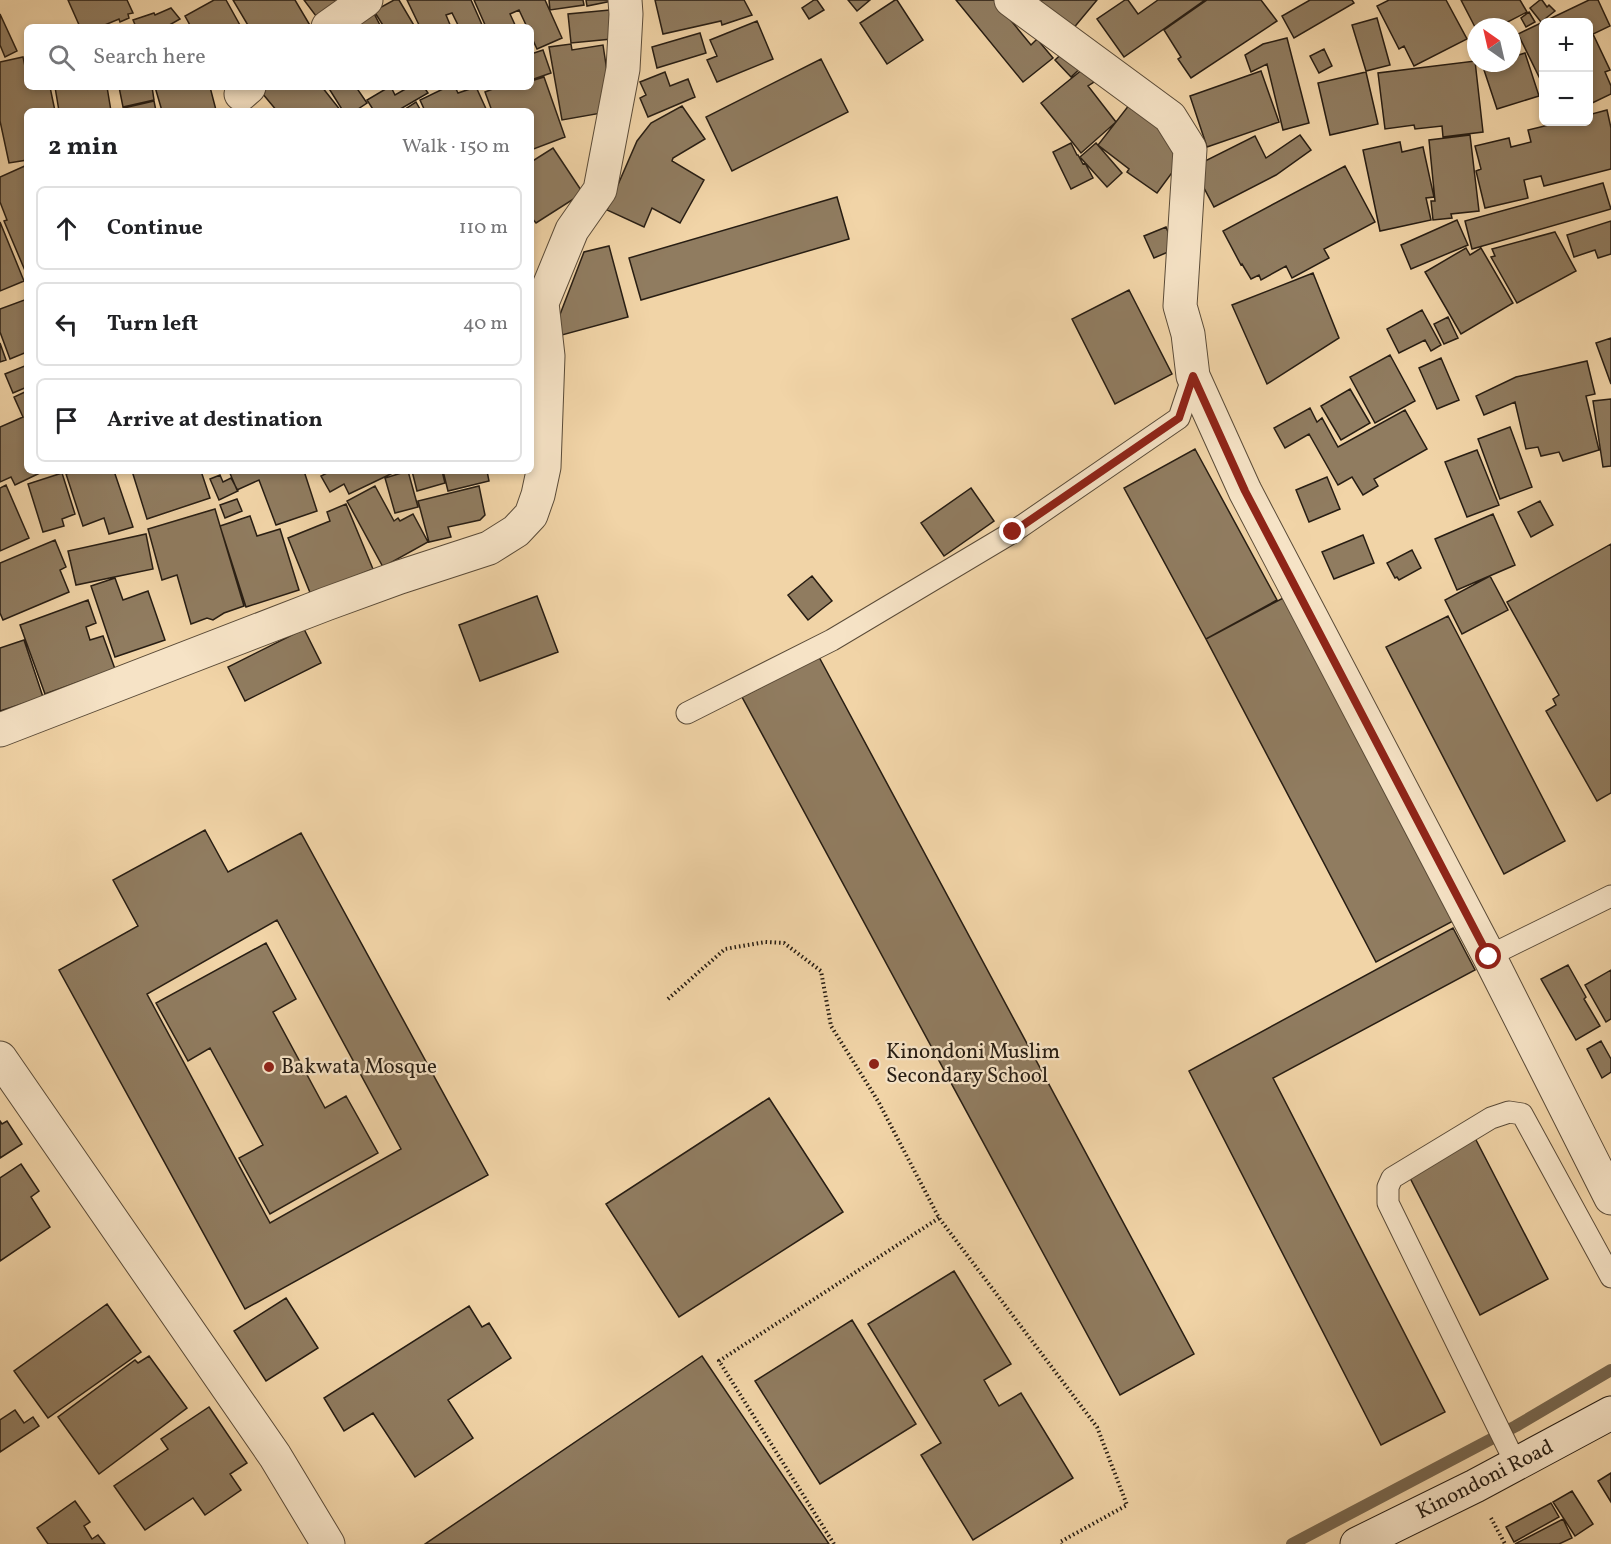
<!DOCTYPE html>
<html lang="en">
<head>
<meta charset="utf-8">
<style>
	body { margin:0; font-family:Vollkorn,serif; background:#f6f6f6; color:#202124 }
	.controls { position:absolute; right:18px; top:18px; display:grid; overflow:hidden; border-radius:9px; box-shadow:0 3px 9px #0003 }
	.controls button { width:54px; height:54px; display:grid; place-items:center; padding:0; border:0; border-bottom:2px solid #e0e0e0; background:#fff; color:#202124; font:30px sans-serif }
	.compass { position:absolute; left:1467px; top:18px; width:54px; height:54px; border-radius:50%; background:#fff; box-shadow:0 3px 9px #0003; rotate:326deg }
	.stop { position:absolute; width:18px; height:18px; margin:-14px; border:4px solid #8f2418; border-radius:50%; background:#fff }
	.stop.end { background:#8f2418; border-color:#fff; box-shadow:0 2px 6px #0008 }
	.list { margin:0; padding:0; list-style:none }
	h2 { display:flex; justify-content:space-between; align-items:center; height:78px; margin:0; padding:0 24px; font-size:26px }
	h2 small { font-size:20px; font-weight:400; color:#757577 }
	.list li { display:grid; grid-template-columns:39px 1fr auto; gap:18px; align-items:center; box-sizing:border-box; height:84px; margin:0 12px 12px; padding:0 12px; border:2px solid #e0e0e0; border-radius:9px }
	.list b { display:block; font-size:22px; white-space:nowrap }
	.list em { font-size:20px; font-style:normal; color:#757577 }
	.icon { flex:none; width:33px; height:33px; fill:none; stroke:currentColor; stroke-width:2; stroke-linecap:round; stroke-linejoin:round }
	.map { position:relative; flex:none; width:1611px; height:1544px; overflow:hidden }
	.search { position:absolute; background:#fff; box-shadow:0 3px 9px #0003; left:24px; top:24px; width:510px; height:66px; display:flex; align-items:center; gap:15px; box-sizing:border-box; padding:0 21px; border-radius:9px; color:#757577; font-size:22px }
	.panel { position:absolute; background:#fff; box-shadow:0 3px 9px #0003; left:24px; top:108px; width:510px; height:366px; border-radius:9px }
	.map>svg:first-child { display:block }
</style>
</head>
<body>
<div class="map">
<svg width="1611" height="1544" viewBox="0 0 1611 1544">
	<rect width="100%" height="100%" fill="#f1d4a7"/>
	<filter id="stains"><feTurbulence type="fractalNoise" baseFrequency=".00333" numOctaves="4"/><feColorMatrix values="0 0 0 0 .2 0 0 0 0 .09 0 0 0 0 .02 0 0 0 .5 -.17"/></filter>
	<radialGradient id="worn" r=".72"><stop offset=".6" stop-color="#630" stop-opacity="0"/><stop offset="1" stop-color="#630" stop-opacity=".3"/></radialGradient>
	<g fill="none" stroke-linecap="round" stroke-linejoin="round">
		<path stroke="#77664e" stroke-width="12" d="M1292,1544l224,-118 95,-56"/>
	</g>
	<path fill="#907c60" stroke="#271d13" stroke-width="1.5" fill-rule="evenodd" d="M68,0h59l6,13 -5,1 1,4 -9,4 -1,-3 -19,8h-20z
		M214,0h12l15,27h-50l-6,-11z
		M233,0h62l16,27h-62z
		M304,0h39l-24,20z
		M394,0h5l16,27h-31l-10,-16z
		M407,0h64l12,27h-24l-7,-14 -6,2 5,12h-31z
		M474,0h71l17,38 -25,11 -6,-13v-9h-4l-8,-17 -9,4 6,13h-30z
		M549,0h34l1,5 -34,5z
		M586,0h31l-30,6z
		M655,0h89l8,15 -30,10 -1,-4 -58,13z
		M814,0h3l7,10 -15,9 -7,-11z
		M848,0h22l-13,11z
		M895,0h2l26,40 -36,24 -27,-41z
		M956,0h38l37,45 6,-6 16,19 -30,24z
		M1036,0h61l-25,30z
		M1125,0h3l10,14 20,-14h47l-81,57 -27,-38z
		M1207,0h54l16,21 -86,57 -13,-19 3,-2 -17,-27z
		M1310,0h42l2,3 -60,35 -12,-22z
		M1389,0h57l21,39 -53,27 -10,-20 -5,3 -22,-43z
		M1461,0h59l7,12 -29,15h-22v2z
		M1540,0h2l5,7 2,-2 6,6 -14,11 -11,-14z
		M1589,0h9l12,26 -17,8 17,36 -5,2 6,14v8l-23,11v-83h-44v65l-26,-53z
		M369,4l12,23h-24l-7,-12z
		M171,8l9,11 -14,8h-30l-3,-7 21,-7 1,2z
		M620,9l2,29 -51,5 -3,-29z
		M1529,12l6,10 -9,5 -5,-9z
		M0,14l17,37 -12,6 -5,-12z
		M1377,18l13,47 -24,6 -14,-46z
		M757,21l16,38 -56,23 -10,-22 10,-4 -7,-16z
		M700,33l6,20 -49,15 -5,-21z
		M1287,38l22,85 -26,7 -16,-66 -16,8 -6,-17 18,-11z
		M571,44l1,6 31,-5 10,66 -51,9 -13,-73z
		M1068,48l18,15 -15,14 -16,-17z
		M1324,49l8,17 -13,7 -9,-17z
		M543,50l8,23 -20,7v-26z
		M1525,53l14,43 -42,13 -14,-42 11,-4h18v-6z
		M23,57l4,19v11h23l5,24h-28v49l-18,3 -9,-42v-59z
		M821,59l27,53 -116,59 -26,-54z
		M1475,61l8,71 -40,5 -1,-11 -27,3 -1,-4 -29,4 -7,-56z
		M1083,69l11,13 -6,4 28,36 -35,31 -40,-50z
		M1261,71l18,51 -72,25 -17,-51z
		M665,72l5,14 18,-7 7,18 -47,20 -8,-19 6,-3 -6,-13z
		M1366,72l12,52 -48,11 -12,-52z
		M544,77l21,60 -34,13v-39h-39l-7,-19 13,-5h33v-6z
		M55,87h52l4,24h-52z
		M119,87h33l2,13 -31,7z
		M155,87h55l6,23 -54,1z
		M257,87h65l19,24h-64z
		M328,87h28l11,16 -12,8h-12z
		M389,87h2l4,8 14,-8h15l4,6 -31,18h-23l-7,-11z
		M447,87h8l3,6 18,-6 11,24h-62l-5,-11z
		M1133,100l41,37 11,18 -28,38 -30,-21 2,-3 -31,-24z
		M154,101l2,10h-40l-1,-1z
		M416,102l5,9h-19z
		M682,106l23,33 -32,19 -1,3 32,19 -24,43 -28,-15 -8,19 -37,-17 30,-69 14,-18z
		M1607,110l4,18v41l-67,17 -3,-10 -17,4 4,18 -43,10 -9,-37 5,-2 -6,-23 34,-8 2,9 20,-5 -3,-12 33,-8h27v-7z
		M1300,135l11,15 -35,25 -62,32 -21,-40 62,-31 11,22z
		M1470,135l9,76 -28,3 1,4 -19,2 -2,-19h4l-6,-61z
		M1400,142l2,10 21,-5 11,50 -8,1 5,22 -51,11 -17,-81z
		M1071,143l6,12h1l5,9 2,-1 8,15 -22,11 -18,-37z
		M1096,143l26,30 -15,14 -27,-30z
		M553,148l30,45 -47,30 -5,-6v-55z
		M27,165v107l-1,1 -22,-52 3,-1 -7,-18v-25z
		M1345,166l30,56 -51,27 5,9 -37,20 -6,-12 -25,14 -2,-5 -8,4 -9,-15 -1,1 -18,-34z
		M1603,183l8,26 -139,40 -7,-28z
		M837,197l12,42 -208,61 -12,-42z
		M1457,220l11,25 -57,24 -10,-24z
		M1611,221v33l-13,4 -3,-8 -21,7 -7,-22z
		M0,222l24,59 -24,10z
		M1166,227l9,22 -21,9 -10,-22z
		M1555,232l21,39 -59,32 -26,-46 4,-1 -3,-7z
		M609,246l19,71 -77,21 33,-86z
		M1466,248l4,7 11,-7 32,55 -52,31 -36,-62z
		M1313,273l26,65 -72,46 -35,-79z
		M1129,290l43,84 -57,30 -43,-85z
		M27,299v53l-17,7 -10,-27v-23z
		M1422,310l19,35 -10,6 -6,-11 -26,13 -12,-24z
		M1448,317l10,21 -14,6 -10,-20z
		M1611,338v46l-15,-41z
		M0,343l6,17 -6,2z
		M1390,355l25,46 -40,22 -25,-46z
		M1441,358l18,42 -22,9 -18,-41z
		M1587,361l8,33 -9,2 13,54 -36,11 -4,-9 -18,4 -3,-9 -12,2 -11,-47 -31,13 -8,-19 40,-19z
		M27,365v22l-14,6 -8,-19z
		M1350,389l20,34 -29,17 -20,-34z
		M27,391v80h17l-29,14 -4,-8 -11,5v-55l23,-10 -9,-20z
		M1611,399v67l-8,1 -10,-66z
		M1310,408l7,14 5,-4 16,29 67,-37 22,39 -53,30 4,7 -15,9 -11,-18 -14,8 -29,-51 -24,14 -11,-20z
		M1510,427l22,60 -32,12 -22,-60z
		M1195,449l82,151 -71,39 -82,-151z
		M1477,450l22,55 -32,12 -22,-55z
		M76,471h38l19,56 -24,7 -5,-16 -21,8 -17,-52z
		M132,471h69l9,27 -63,21z
		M229,471h75l13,40 -41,14 -17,-45 -22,10z
		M331,471h66l-48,23 -5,-10 -14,8 -9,-16z
		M408,471l10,36 -23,6 -10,-35z
		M412,471h30l3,12 -28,8z
		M443,471h44l2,10 -41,10z
		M62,473l13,41 -13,5 2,7 -21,6 -15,-48z
		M220,475l3,7 8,-4 7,13 -19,9 -9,-21z
		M1327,477l13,32 -31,13 -13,-32z
		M6,485l23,53 -29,13v-63z
		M375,486l19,35 4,-3 2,3 13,-7 15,28 -45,25 -36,-66z
		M479,486l6,29 -5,5 -32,7 3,10 -22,5 -11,-41z
		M971,488l23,33 -50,35 -23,-33z
		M237,499l5,12 -17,7 -5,-13z
		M1540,501l13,24 -22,12 -13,-25z
		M346,504l27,65 -62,26 -23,-57 42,-17 -3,-9z
		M215,509l29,97 -20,7 -11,7 -6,-2 -16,6 -14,-49 -15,5 -14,-51z
		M1493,514l22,51 -58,25 -22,-51z
		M250,516l7,20 23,-7 19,61 -53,17 -26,-81z
		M146,534l7,35 -77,16 -8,-34z
		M1363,535l11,28 -40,16 -12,-27z
		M55,540l11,27 -6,3 9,22 -66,28 -3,-7v-50z
		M1611,544v249l-14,8 -51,-90 10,-6 -3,-6 6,-4 -52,-93z
		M1412,550l9,18 -22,12 -2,-3 -2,1 -8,-15z
		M812,576l20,25 -24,19 -20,-25z
		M1490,576l18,34 -46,24 -17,-34z
		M115,578l8,22 25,-9 17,49 -50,17 -24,-71z
		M537,596l21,56 -78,29 -21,-56z
		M1285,597l170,323 -79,42 -170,-323z
		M88,600l8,23 -10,4 4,13 13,-4 12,33 -70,25 -25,-69z
		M1448,616l117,225 -61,33 -118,-227z
		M304,629l17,34 -76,38 -17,-34z
		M24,640l19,57 -43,14v-63z
		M819,657l375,697 -74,41 -378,-698z
		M205,830l23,42 73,-39 187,342 -243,134 -186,-339 79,-44 -25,-46zM277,920l124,229 -131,74 -123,-229z
		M1453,928l22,42 -202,108 172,334 -64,33 -192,-374z
		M266,943l30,56 -23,13 52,96 21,-12 32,57 -108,61 -31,-56 24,-13 -53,-97 -22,13 -32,-58z
		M1568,965l18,32 -2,2 16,27 -24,14 -35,-61z
		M1611,970v49l-5,3 -21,-37z
		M1601,1041l10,18v13l-9,6 -15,-29z
		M769,1098l74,114 -164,105 -73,-113z
		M0,1121l2,3 5,-3 15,23 -22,14z
		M1475,1138l73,141 -68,36 -73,-143z
		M21,1164l18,27 -8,6 19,30 -50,34v-83z
		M954,1271l57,93 -27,16 15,26 22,-13 52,85 -100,62 -52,-85 20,-12 -73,-119z
		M286,1298l32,50 -52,33 -32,-50z
		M107,1304l34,48 -93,66 -34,-47z
		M469,1306l13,21 7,-4 22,35 -63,42 25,38 -58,39 -42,-64 -29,18 -20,-33z
		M852,1320l64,104 -96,60 -65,-103z
		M149,1356l38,52 -88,66 -41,-57 77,-57 3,3z
		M702,1356l127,188h-404z
		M209,1407l38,56 -17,11 11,16 -36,25 -12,-17 -48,32 -31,-44 54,-37 -7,-10z
		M15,1410l9,13 9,-6 6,9 -39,26v-32z
		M1611,1473v29l-13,-21z
		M1572,1491l21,33 -18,12 -22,-34z
		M75,1501l15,21 -6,4 8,13 6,-4 7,9h-57l-11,-16z
		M1551,1503l8,14 -45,25 -8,-15z
		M1563,1519l9,19 -13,6h-44z"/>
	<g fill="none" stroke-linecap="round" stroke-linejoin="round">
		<g stroke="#5a4b38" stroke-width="23">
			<path id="lane" d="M687,713l145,-73 181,-108 166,-114 14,-42
				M1489,956l122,-60
				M1516,1464l-128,-261v-16l4,-9 99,-60 18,-6 13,2 89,163"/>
		</g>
		<g stroke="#5a4b38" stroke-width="35">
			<path id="street" d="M1011,0l159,117 20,32 -10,157 8,28 5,42 52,115 244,465 122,242
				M328,27l38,-27
				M241,94l8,-7
				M0,730l326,-126 74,-27 89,-29 27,-17 15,-16 7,-20 6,-28 4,-111 -6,-53 30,-73 28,-40 23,-121 3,-55 -1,-14
				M0,1058l275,398 53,88"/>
		</g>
		<g stroke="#271d13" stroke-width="35">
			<path id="secondary" d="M1357,1544l118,-58 136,-73"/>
		</g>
		<path stroke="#271d13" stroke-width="4" stroke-dasharray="1.5 3" stroke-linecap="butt" d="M668,999l57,-50 40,-7 19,1 37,28 10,55 47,75 61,117 158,209 30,78 -67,37 1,2
			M1491,1518l14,26
			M834,1544l-115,-183 220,-143"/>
		<use href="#lane" stroke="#f6e3c6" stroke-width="21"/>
		<use href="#street" stroke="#f6e3c6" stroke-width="33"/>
		<use href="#secondary" stroke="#f6e3c6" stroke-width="33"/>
	</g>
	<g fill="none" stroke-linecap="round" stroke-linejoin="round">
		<path stroke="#8f2418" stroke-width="8" d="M1013,532l166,-114 14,-42 52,115 244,466"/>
	</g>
	<g fill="#8f2418" stroke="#f6e3c6" stroke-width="2">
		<circle cx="874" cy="1064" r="6"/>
		<circle cx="269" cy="1067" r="6"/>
	</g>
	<g text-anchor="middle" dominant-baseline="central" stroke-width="4.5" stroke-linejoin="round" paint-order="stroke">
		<g font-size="21" fill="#271d13" stroke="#f6e3c6" text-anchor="start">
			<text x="886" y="1052">Kinondoni Muslim<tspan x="886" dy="24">Secondary School</tspan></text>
			<text x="281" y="1067">Bakwata Mosque</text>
		</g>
		<g font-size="21" fill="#271d13" stroke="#f6e3c6">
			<text transform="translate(1485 1480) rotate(-27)">Kinondoni Road</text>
		</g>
	</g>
	<rect width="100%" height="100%" filter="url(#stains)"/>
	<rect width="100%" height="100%" fill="url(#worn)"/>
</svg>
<div class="controls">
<button>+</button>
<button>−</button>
</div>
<svg class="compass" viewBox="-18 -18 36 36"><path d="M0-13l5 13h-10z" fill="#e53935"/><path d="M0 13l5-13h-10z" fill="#757577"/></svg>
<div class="stop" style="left:1489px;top:957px"></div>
<div class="stop end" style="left:1013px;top:532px"></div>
<div class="search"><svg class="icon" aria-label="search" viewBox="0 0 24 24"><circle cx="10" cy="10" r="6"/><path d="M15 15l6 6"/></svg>Search here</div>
<section class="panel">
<h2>2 min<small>Walk · 150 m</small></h2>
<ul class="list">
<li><svg class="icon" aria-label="ahead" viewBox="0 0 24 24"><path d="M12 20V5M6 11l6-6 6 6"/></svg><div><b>Continue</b></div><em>110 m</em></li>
<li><svg class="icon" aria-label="left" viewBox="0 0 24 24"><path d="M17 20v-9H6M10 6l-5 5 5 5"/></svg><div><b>Turn left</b></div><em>40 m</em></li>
<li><svg class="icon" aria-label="arrive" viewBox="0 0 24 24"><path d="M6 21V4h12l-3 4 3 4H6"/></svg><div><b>Arrive at destination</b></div></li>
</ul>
</section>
</div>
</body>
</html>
